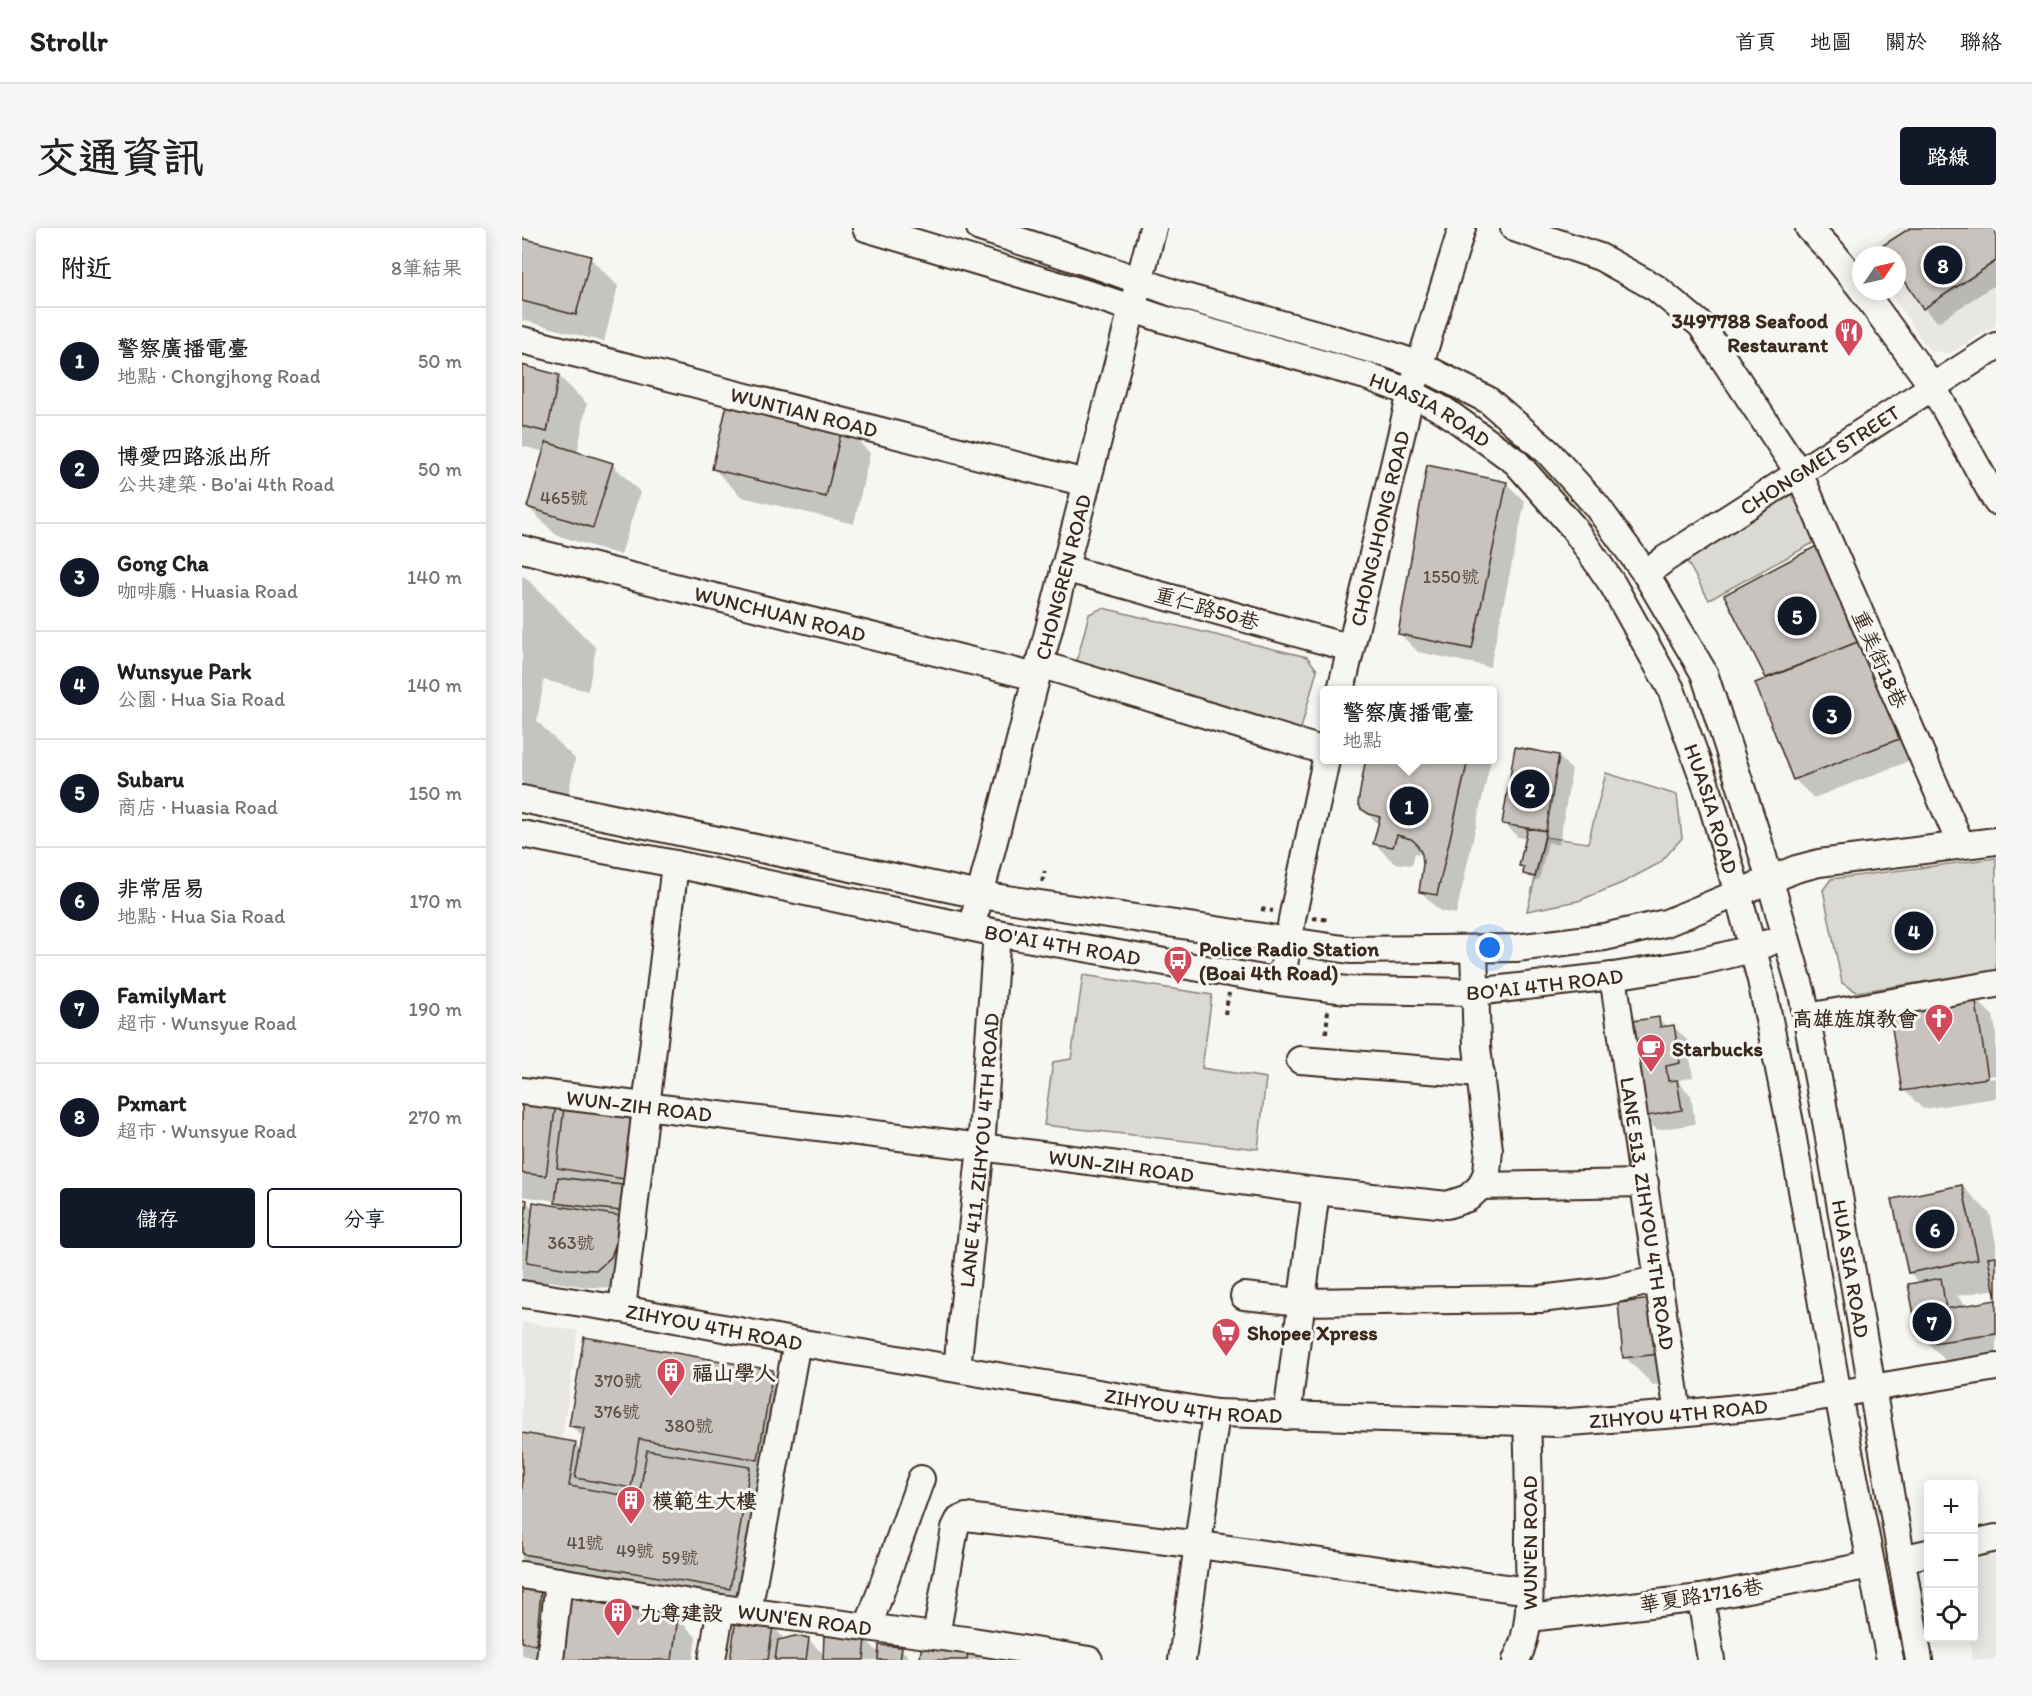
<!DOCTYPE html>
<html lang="zh-TW">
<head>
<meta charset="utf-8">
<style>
	body { margin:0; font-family:Itim,"LXGW WenKai TC",sans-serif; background:#f6f6f6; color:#202124 }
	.controls { position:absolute; right:18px; bottom:18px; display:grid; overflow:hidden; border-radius:6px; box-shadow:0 3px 15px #0003 }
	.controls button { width:54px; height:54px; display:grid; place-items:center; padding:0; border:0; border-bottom:2px solid #e0e0e0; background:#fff; color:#202124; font:30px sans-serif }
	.compass { position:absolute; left:1330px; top:18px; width:54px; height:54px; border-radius:50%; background:#fff; box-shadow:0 3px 15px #0003; rotate:56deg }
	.you { position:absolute; left:968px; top:720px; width:21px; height:21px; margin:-15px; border:4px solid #fff; border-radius:50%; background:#1a73e8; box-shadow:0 0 0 9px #1a73e833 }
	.badge { display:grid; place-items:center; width:39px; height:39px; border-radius:50%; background:#111827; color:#fff; font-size:20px; font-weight:700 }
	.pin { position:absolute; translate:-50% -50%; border:3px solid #fff; box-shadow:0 2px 6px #0006 }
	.popup { position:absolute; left:798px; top:458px; width:177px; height:78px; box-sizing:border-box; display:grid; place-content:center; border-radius:6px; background:#fff; filter:drop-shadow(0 2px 4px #0005); font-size:20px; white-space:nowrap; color:#757577 }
	.popup b { font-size:22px; color:#202124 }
	.popup::after { content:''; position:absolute; left:50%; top:100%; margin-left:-12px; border:12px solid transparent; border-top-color:#fff }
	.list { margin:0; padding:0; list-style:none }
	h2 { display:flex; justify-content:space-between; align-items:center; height:78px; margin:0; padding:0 24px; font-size:26px }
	h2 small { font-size:20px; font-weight:400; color:#757577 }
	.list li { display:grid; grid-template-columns:39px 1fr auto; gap:18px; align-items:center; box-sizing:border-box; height:108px; padding:0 24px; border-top:2px solid #e0e0e0 }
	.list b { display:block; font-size:22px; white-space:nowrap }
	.list p { margin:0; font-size:20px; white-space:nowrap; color:#757577 }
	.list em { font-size:20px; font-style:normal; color:#757577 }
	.actions { display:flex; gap:12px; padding:18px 24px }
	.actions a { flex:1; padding:14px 0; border:2px solid #111827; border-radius:6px; text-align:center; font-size:21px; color:#111827 }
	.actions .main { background:#111827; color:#fff }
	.icon { flex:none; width:33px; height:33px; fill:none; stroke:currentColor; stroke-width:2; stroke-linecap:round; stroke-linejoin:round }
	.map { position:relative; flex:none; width:1474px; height:1432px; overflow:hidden; border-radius:6px }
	header { display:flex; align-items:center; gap:36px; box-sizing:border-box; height:84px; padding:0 30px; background:#fff; border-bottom:2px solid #e0e0e0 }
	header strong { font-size:28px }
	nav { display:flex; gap:33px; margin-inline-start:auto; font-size:21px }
	.intro { display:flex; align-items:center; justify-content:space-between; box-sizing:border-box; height:144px; padding:0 36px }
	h1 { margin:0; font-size:42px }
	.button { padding:15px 27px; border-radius:6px; background:#111827; color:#fff; font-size:21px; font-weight:700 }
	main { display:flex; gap:36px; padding:0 36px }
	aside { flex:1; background:#fff; border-radius:6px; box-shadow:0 3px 15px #0003 }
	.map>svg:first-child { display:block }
</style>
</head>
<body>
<header>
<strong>Strollr</strong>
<nav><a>首頁</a><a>地圖</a><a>關於</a><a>聯絡</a></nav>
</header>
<div class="intro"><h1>交通資訊</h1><a class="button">路線</a></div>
<main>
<aside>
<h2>附近<small>8筆結果</small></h2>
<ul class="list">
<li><span class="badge">1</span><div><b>警察廣播電臺</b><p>地點 · Chongjhong Road</p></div><em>50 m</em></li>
<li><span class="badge">2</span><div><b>博愛四路派出所</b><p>公共建築 · Bo'ai 4th Road</p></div><em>50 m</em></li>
<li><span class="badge">3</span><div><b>Gong Cha</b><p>咖啡廳 · Huasia Road</p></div><em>140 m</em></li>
<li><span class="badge">4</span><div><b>Wunsyue Park</b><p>公園 · Hua Sia Road</p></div><em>140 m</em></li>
<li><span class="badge">5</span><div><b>Subaru</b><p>商店 · Huasia Road</p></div><em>150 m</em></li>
<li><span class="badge">6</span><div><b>非常居易</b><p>地點 · Hua Sia Road</p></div><em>170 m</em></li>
<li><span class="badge">7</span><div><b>FamilyMart</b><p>超市 · Wunsyue Road</p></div><em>190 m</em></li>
<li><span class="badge">8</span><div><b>Pxmart</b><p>超市 · Wunsyue Road</p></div><em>270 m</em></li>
</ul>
<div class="actions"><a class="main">儲存</a><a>分享</a></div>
</aside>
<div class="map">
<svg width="1474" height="1432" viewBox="0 0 1474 1432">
	<rect width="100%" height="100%" fill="#f6f6f2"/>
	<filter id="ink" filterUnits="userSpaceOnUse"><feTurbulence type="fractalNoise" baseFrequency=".0167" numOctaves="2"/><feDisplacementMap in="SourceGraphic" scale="12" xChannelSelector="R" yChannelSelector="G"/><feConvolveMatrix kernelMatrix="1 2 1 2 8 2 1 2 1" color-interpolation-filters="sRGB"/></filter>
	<g filter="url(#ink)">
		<path fill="#e8e7e2" d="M1376,0h98v97l-47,29 -20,-4 -40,-59h8v-36h-36v3l-4,-4z
			M0,1094l56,9 -16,108 -40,-6z
			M1474,1327v105h-23l-3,-22h4v-78z"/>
		<path fill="#dad9d3" stroke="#8a8278" stroke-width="1.5" d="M1269,257l33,52 -115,63 -24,-42z
			M581,380l204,49 10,13 -18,66 -224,-68 14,-54z
			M1084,545l71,22 5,43 -22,25 -38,20 -44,18 -51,10 18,-74 43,6z
			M1474,630v113l-139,21 -15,-9 -19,-93 8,-11z
			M561,747l129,20 -10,73 64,10 -8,71 -214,-24 9,-63 18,-3z"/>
		<path fill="#0003" fill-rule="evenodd" d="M1391,0h83v56l-58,38 -14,-14 -27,-53h-8z
			M0,11l68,19 28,28 -14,56 -82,-22z
			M0,139l37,9 28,28 -10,49 35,11 28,28 -19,63 -65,-20 -28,-28 17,-55 -23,-6z
			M320,197l28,28 -16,71 -112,-27 -28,-28z
			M984,255l19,19 -35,165 -72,-15 -19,-19z
			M1304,315l91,215 -103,40 -19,-18 -38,-97 11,-4 -42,-83z
			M0,348l3,1 71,71 -8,43 -44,-11 -7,41 38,38 -11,59 -42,-9z
			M1036,528l14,14 -13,75 -11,-3 -9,38 -10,-3 -8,-12 6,-26 -9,-2 -14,-14z
			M850,532h119l-35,154 -16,-3 -19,-19 3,-37 -9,-2 -3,12 -18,-2 -19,-19 4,-19 -17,-17 5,-44z
			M1452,769l19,19 3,16v66l-73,11 -19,-19zM1473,847l1,3 -79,12v-3z
			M1136,790l9,9 6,-1 14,14 6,37 -14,3 1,4 11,11 4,29 -38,6 -14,-14z
			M0,872l33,5 10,9 65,4 19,19 -33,151 -28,-1 -40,-6 -1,16 -25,-3v-93h4l7,8 30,-1 -6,-7 -35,-5z
			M1440,958l28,28 6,29v49l-1,-3 -38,7 11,11 28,-5v64l-48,-3 -29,-29 1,-51 -11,-11z
			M1131,1072l28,29 6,53 -34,3 -28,-28z
			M250,1143l28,29 -14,87 -22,-4 -6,134 -236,-40v-142l53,9 7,7 2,-13 -14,-13z
			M0,1361l18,3 19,19 -18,49 -19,-5z
			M155,1390l19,19 -3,23h-134z
			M215,1393l36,6 9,9 -1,5 28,-1 15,15 41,-16 15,15 21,-5 9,9v2h-179z
			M402,1413l44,5 14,14h-60z"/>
		<path fill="#c8c3be" stroke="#3b2a1e" stroke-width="1.5" d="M1388,0h86v33l-73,48 -26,-40v-14h-9l-6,-9z
			M0,10l69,18 -15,59 -54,-14z
			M0,137l37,10 -12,57 -25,-6z
			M207,168l114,28 -17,73 -114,-28z
			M24,214l67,21 -20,65 -66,-21z
			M905,237l80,17 -35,167 -74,-15z
			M1304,313l44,96 -104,41 -42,-83z
			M1348,409l30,88 -5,2 4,12 -106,41 -38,-97z
			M993,519l44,8 -13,76 -44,-7z
			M848,532h98l-31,135 -18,-3 4,-28 -1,-10 -6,-11 -5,-4 -14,-4 -4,12 -20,-3 7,-27 -11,-3 -8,-5 -3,-6 7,-40z
			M1006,600l18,3 -11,46 -12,-3 1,-7 -5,-1z
			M1453,768l13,82 -86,13 -13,-82z
			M1137,789l1,10 14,-2 6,38 -14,3 2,15 9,-1 5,30 -40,7 -16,-95z
			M0,870l34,5 -10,73 -24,-3z
			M42,879l67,9 -7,63 -67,-11z
			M36,949l64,8 -1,26 -66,-8z
			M1440,957l16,74 -70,14 -16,-74z
			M0,971l5,1 -5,44z
			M11,974l88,14 -3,21 -7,20 -14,13 -29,-1 -41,-7z
			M1474,1028v78l-64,9 -14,-8 -10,-51 33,-6 5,31 50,-9 -8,-43z
			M1131,1071l7,55 -37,4 -5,-55z
			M62,1109l189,33 -15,90 -119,-21 -8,49 -56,-10 9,-50 -15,-2z
			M0,1205l54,9 -7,44 70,12 8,-48 103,17 -20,122 -208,-35z
			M0,1360l19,3 -5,54 -14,-3z
			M44,1369l112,20 -6,43h-114z
			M214,1391l37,6 -5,35h-38z
			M302,1407l42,3 -2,22h-41z
			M273,1408l14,2 -3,22h-31l3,-20z
			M400,1411l47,6 -2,15h-47z
			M357,1417l23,2 -2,13h-22z"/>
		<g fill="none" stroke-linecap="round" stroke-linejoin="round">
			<g stroke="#3b2a1e" stroke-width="30">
				<g id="minor">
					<path id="s1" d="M344,0l232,69 65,22 203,57 45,17 34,18 71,51 57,65 40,58 58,104 38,105 29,100 23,86 31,153 46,262 52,265"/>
					<path id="s2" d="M458,0l127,41 75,27 209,59 28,10 69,35 60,52 48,53 50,69 58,99 54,166 44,154 24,128 93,539"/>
					<path d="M992,0l86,29 56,31 45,37 98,148 162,372"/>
					<path d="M1287,0l23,24 29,36"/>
					<path d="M1341,63l70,96 63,114"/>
					<path id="s3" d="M0,112l564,143"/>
					<path id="s4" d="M0,321l514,128"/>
					<path d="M542,340l286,80"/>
					<path id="s5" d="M1124,346l19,-15 331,-213"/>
					<path d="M517,436l286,87"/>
					<path id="s6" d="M819,462l70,-297 51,-165"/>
					<path d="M0,571l458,96 370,55 166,-2 88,-11 62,-14 130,-54 23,-6 177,-22"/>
					<path id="s7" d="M0,606l153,30 322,69 284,49 66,8 128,2 138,-16 81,-13 58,-14 16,-6"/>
					<path id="s8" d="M454,682l177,-682"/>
					<path id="s9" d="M1091,748l65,438"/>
					<path d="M759,754l12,-68 33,-154"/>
					<path d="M1285,789l189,-33"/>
					<path d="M778,832l181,14"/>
					<path id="s10" d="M0,863l459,56 335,44 131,14 21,-7 13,-12 6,-14 2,-22 -12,-103 -3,-97"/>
					<path d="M959,958l164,-3"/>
					<path id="s11" d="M0,1066l100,15 175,33 419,71 340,10 122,-9 100,-10 218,-37"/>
					<path d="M722,1068l57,6 239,-3 68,-8 51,-12"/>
					<path d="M100,1081l53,-445"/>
					<path id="s12" d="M435,1140l24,-221 16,-214"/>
					<path d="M765,1188l29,-225"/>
					<path d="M1452,1315l22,-5"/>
					<path d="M1379,1331l27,-6"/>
					<path id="s13" d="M0,1347l199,33 252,33 116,19"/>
					<path d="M1179,1370l10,62"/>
					<path d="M226,1383l49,-269"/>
					<path d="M1007,1390l172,-20 170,-33"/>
					<path d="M346,1399l53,-148"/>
					<path d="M414,1408l19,-108 4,-8 7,-3 234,28 314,44"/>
					<path d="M28,1432l9,-79"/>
					<path d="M190,1432l9,-52"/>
					<path d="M660,1432l34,-247"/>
					<path d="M994,1432c18,-34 13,-75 13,-113 0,-41 0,-83 -2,-124"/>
				</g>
			</g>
			<path stroke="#3b2a1e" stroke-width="4" stroke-dasharray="4.5 4.5" stroke-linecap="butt" d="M520,654l3,-11
				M739,681l12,2
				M791,690l17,2
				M703,786l4,-21
				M804,805l2,-23"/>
			<use href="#minor" stroke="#f6f6f2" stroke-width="26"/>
		</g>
	</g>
	<defs>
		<g id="restaurant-pin" transform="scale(1.5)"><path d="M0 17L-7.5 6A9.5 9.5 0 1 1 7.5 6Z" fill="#d1495b" stroke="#f6f6f2"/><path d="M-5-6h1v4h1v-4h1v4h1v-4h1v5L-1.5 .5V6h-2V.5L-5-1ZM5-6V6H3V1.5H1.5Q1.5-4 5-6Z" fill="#fff"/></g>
		<g id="bus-pin" transform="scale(1.5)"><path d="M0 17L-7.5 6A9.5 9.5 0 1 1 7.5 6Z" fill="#d1495b" stroke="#f6f6f2"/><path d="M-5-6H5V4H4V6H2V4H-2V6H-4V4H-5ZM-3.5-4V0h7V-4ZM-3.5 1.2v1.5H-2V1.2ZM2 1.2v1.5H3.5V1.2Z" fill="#fff"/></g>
		<g id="church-pin" transform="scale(1.5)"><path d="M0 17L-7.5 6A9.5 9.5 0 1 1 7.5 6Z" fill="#d1495b" stroke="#f6f6f2"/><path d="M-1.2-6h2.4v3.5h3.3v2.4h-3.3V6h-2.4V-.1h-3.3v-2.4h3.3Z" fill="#fff"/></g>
		<g id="cafe-pin" transform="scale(1.5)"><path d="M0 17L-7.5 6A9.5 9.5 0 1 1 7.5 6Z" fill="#d1495b" stroke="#f6f6f2"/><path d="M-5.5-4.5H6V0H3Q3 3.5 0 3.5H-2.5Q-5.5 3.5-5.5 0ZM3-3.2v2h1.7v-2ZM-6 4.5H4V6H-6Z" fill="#fff"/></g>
		<g id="supermarket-pin" transform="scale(1.5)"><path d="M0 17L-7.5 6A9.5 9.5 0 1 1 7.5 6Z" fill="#d1495b" stroke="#f6f6f2"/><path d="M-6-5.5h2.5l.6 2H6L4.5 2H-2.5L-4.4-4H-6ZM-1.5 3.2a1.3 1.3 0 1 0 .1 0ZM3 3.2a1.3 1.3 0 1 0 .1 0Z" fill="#fff"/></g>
		<g id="building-pin" transform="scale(1.5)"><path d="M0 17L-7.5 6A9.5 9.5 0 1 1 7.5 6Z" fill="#d1495b" stroke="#f6f6f2"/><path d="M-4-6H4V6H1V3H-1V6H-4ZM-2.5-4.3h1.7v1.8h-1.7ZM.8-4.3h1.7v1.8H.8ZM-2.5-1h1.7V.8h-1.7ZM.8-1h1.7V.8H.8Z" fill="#fff"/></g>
	</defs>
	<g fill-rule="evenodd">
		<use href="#restaurant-pin" x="1327" y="104"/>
		<use href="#bus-pin" x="656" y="732"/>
		<use href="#church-pin" x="1417" y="790"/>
		<use href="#cafe-pin" x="1129" y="820"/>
		<use href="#supermarket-pin" x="704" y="1104"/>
		<use href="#building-pin" x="149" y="1144"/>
		<use href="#building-pin" x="109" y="1272"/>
		<use href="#building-pin" x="96" y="1384"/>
	</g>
	<g text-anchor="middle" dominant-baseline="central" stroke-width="6" stroke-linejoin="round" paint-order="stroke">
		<g font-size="18" fill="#5e5046">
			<text x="42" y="270">465號</text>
			<text x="929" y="349">1550號</text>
			<text x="49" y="1015">363號</text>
			<text x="96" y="1153">370號</text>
			<text x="95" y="1184">376號</text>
			<text x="167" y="1198">380號</text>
			<text x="63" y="1315">41號</text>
			<text x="113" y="1323">49號</text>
			<text x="158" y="1330">59號</text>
		</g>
		<g font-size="21" font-weight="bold" fill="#3b2a1e" stroke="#f6f6f2" text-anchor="start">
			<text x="1306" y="92" text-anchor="end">3497788 Seafood<tspan x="1306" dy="24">Restaurant</tspan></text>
			<text x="677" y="720">Police Radio Station<tspan x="677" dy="24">(Boai 4th Road)</tspan></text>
			<text x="1396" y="790" text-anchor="end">高雄旌旗教會</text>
			<text x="1150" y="820">Starbucks</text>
			<text x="725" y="1104">Shopee Xpress</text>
			<text x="170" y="1144">福山學人</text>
			<text x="130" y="1272">模範生大樓</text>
			<text x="117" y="1384">九尊建設</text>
		</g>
		<g font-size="21" fill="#3b2a1e" stroke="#f6f6f2">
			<text stroke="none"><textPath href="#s3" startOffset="291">WUNTIAN ROAD</textPath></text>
			<text stroke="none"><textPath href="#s1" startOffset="594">HUASIA ROAD</textPath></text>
			<text stroke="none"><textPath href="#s5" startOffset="208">CHONGMEI STREET</textPath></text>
			<text stroke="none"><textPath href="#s6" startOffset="166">CHONGJHONG ROAD</textPath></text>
			<text stroke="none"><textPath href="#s8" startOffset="344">CHONGREN ROAD</textPath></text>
			<text transform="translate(685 380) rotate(16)">重仁路50巷</text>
			<text stroke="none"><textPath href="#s4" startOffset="266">WUNCHUAN ROAD</textPath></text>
			<text transform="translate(1358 431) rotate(66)">重美街18巷</text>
			<text stroke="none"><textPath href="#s1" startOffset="1098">HUASIA ROAD</textPath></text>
			<text stroke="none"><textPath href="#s7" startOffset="552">BO'AI 4TH ROAD</textPath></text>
			<text stroke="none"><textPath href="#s7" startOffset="1038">BO'AI 4TH ROAD</textPath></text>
			<text stroke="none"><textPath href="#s10" startOffset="118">WUN-ZIH ROAD</textPath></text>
			<text stroke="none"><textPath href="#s12" startOffset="219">LANE 411, ZIHYOU 4TH ROAD</textPath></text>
			<text stroke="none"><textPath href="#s10" startOffset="604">WUN-ZIH ROAD</textPath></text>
			<text stroke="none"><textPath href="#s9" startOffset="240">LANE 513, ZIHYOU 4TH ROAD</textPath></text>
			<text stroke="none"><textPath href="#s2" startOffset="1503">HUA SIA ROAD</textPath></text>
			<text stroke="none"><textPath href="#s11" startOffset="195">ZIHYOU 4TH ROAD</textPath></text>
			<text stroke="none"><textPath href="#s11" startOffset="681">ZIHYOU 4TH ROAD</textPath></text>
			<text stroke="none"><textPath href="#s11" startOffset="1167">ZIHYOU 4TH ROAD</textPath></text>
			<text transform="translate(1007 1315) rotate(-90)">WUN'EN ROAD</text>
			<text transform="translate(1179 1367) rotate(-9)">華夏路1716巷</text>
			<text stroke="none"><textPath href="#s13" startOffset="286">WUN'EN ROAD</textPath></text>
		</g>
	</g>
</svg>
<div class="controls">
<button>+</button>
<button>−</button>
<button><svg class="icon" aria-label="locate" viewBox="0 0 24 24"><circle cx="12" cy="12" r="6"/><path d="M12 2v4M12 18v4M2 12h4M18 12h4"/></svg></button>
</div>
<svg class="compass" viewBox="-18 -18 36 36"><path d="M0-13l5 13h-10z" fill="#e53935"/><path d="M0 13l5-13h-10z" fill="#757577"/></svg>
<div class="you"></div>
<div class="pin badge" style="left:887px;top:578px">1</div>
<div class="popup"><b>警察廣播電臺</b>地點</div>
<div class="pin badge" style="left:1008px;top:561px">2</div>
<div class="pin badge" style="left:1310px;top:487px">3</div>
<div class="pin badge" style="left:1392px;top:703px">4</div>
<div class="pin badge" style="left:1275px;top:388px">5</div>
<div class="pin badge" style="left:1413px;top:1001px">6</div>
<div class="pin badge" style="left:1410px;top:1094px">7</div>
<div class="pin badge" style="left:1421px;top:37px">8</div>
</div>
</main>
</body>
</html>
